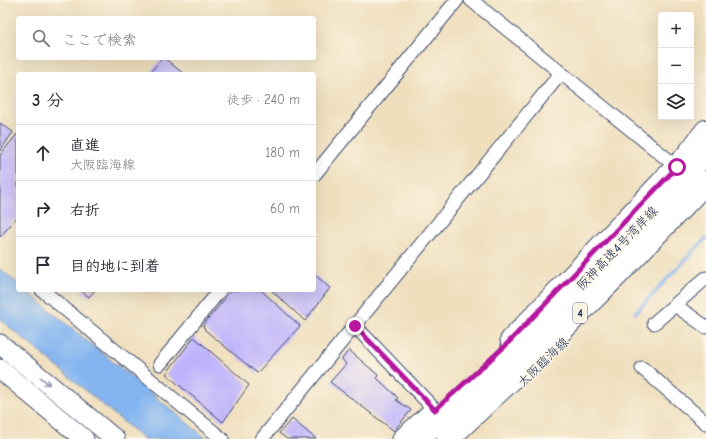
<!DOCTYPE html>
<html lang="ja">
<head>
<meta charset="utf-8">
<style>
	body { margin:0; font-family:"Comic Neue","Klee One",sans-serif; background:#f2f2f3; color:#2b2b33 }
	.controls { position:absolute; right:12px; top:12px; display:grid; overflow:hidden; border-radius:4px; box-shadow:0 4px 16px #0002 }
	.controls button { width:36px; height:36px; display:grid; place-items:center; padding:0; border:0; border-bottom:1px solid #e1e1e2; background:#fff; color:#2b2b33; font:20px sans-serif }
	.stop { position:absolute; width:12px; height:12px; margin:-9px; border:3px solid #b5179e; border-radius:50%; background:#fff }
	.stop.end { background:#b5179e; border-color:#fff; box-shadow:0 1px 4px #0008 }
	.list { margin:0; padding:0; list-style:none }
	h2 { display:flex; justify-content:space-between; align-items:center; height:52px; margin:0; padding:0 16px; font-size:17px }
	h2 small { font-size:13px; font-weight:400; color:#7c7c81 }
	.list li { display:grid; grid-template-columns:26px 1fr auto; gap:12px; align-items:center; box-sizing:border-box; height:56px; padding:0 16px; border-top:1px solid #e1e1e2 }
	.list b { display:block; font-size:15px; white-space:nowrap }
	.list p { margin:0; font-size:13px; white-space:nowrap; color:#7c7c81 }
	.list em { font-size:13px; font-style:normal; color:#7c7c81 }
	.icon { flex:none; width:22px; height:22px; fill:none; stroke:currentColor; stroke-width:2; stroke-linecap:round; stroke-linejoin:round }
	.map { position:relative; flex:none; width:706px; height:439px; overflow:hidden }
	.search { position:absolute; background:#fff; box-shadow:0 4px 16px #0002; left:16px; top:16px; width:300px; height:44px; display:flex; align-items:center; gap:10px; box-sizing:border-box; padding:0 14px; border-radius:4px; color:#7c7c81; font-size:15px }
	.panel { position:absolute; background:#fff; box-shadow:0 4px 16px #0002; left:16px; top:72px; width:300px; height:220px; border-radius:4px }
	.map>svg:first-child { display:block }
</style>
</head>
<body>
<div class="map">
<svg width="706" height="439" viewBox="0 0 706 439">
	<rect width="100%" height="100%" fill="#fcf5e5"/>
	<filter id="ink" filterUnits="userSpaceOnUse"><feTurbulence type="fractalNoise" baseFrequency=".025" numOctaves="2"/><feDisplacementMap in="SourceGraphic" scale="8" xChannelSelector="R" yChannelSelector="G"/><feConvolveMatrix kernelMatrix="1 2 1 2 8 2 1 2 1" color-interpolation-filters="sRGB"/></filter>
	<filter id="wash" filterUnits="userSpaceOnUse"><feTurbulence type="fractalNoise" baseFrequency=".012" numOctaves="4" result="noise"/><feDisplacementMap in="SourceGraphic" scale="16" xChannelSelector="R" yChannelSelector="G"/><feGaussianBlur stdDeviation="0.9" result="paint"/><feColorMatrix in="noise" values="0 0 0 0 0 0 0 0 0 0 0 0 0 0 0 0 0 1.4 0 .05"/><feComposite in="paint" operator="in"/></filter>
	<g filter="url(#wash)">
		<rect width="100%" height="100%" fill="#efdfbd"/>
		<path fill="#84b5f0" stroke="#5072a7" d="M0,269l18,15v6h7l182,149h-63l-144,-120z"/>
		<g fill="none" stroke-linecap="round" stroke-linejoin="round">
			<path stroke="#84b5f0" stroke-width="3.5" d="M635,313l71,-75"/>
		</g>
		<g id="blocks">
			<path fill="#bdb2fc" d="M162,58h2l20,16h-35z
				M0,123l13,9 -13,19z
				M18,133v83l-18,21v-82z
				M314,274l16,14 -25,33 -34,-31h43z
				M80,290h15l-6,7z
				M232,290h29l39,36 -43,47 -52,-43 -2,-5z
				M194,337l55,48 -26,37 -57,-48z
				M349,350l29,25 -1,3 21,20 -2,2 15,10 -17,21 -64,-49 16,-18 -4,-5z
				M292,419l24,20h-29l-8,-6z"/>
		</g>
	</g>
	<g filter="url(#ink)">
		<use href="#blocks" fill-opacity="0" stroke="#3b496c" stroke-width="1"/>
		<g fill="none" stroke-linecap="round" stroke-linejoin="round">
			<g stroke="#3b496c" stroke-width="15">
				<path id="street" d="M471,0l206,167
					M314,175l143,-175
					M42,290l180,149
					M675,305l31,22
					M654,323l52,-45
					M355,326l80,84
					M160,364l60,-74
					M642,368l64,55
					M262,439l299,-366"/>
			</g>
			<g stroke="#3b496c" stroke-width="21">
				<path id="secondary" d="M0,344l115,95
					M0,369l84,70"/>
			</g>
			<g stroke="#3b496c" stroke-width="23">
				<path id="primary" d="M511,340l187,-196
					M403,439l29,-26"/>
			</g>
			<g stroke="#3b496c" stroke-width="24">
				<path id="highway" d="M686,157l20,-26
					M419,439c53,-47 104,-96 154,-146 46,-46 91,-92 133,-141
					M448,439l81,-76 88,-88 89,-93"/>
			</g>
			<use href="#street" stroke="#fff" stroke-width="13"/>
			<use href="#secondary" stroke="#fff" stroke-width="19"/>
			<use href="#primary" stroke="#fff" stroke-width="21"/>
			<use href="#highway" stroke="#fff" stroke-width="22"/>
		</g>
		<defs><path id="oneway-shaft" d="M-6 0H5M1.5-3L5.5 0L1.5 3" fill="none" stroke-width="1.6" stroke-linecap="round" stroke-linejoin="round"/></defs>
		<use stroke="#8d97ae" href="#oneway-shaft" transform="translate(45 381) rotate(40)"/>
	</g>
	<g fill="none" stroke-linecap="round" stroke-linejoin="round" filter="url(#ink)">
		<path stroke="#b5179e" stroke-width="5" d="M355,326l80,84 69,-63 173,-180"/>
	</g>
	<g text-anchor="middle" dominant-baseline="central" stroke-width="3" stroke-linejoin="round" paint-order="stroke">
		<rect fill="#fcf5e5" stroke="#5e6a86" stroke-width="1" x="573" y="303" width="14" height="20" rx="3"/>
		<g font-size="12" font-weight="bold" fill="#1b2f5e">
			<text x="580" y="313">4</text>
		</g>
		<g font-size="13" fill="#1b2f5e" stroke="#fcf5e5">
			<text transform="translate(617 248) rotate(-46)">阪神高速4号湾岸線</text>
			<text transform="translate(543 362) rotate(-44)">大阪臨海線</text>
		</g>
	</g>
</svg>
<div class="controls">
<button>+</button>
<button>−</button>
<button><svg class="icon" aria-label="layers" viewBox="0 0 24 24"><path d="M12 4l9 5-9 5-9-5zM3 14l9 5 9-5"/></svg></button>
</div>
<div class="stop" style="left:677px;top:167px"></div>
<div class="stop end" style="left:355px;top:326px"></div>
<div class="search"><svg class="icon" aria-label="search" viewBox="0 0 24 24"><circle cx="10" cy="10" r="6"/><path d="M15 15l6 6"/></svg>ここで検索</div>
<section class="panel">
<h2>3 分<small>徒歩 · 240 m</small></h2>
<ul class="list">
<li><svg class="icon" aria-label="ahead" viewBox="0 0 24 24"><path d="M12 20V5M6 11l6-6 6 6"/></svg><div><b>直進</b><p>大阪臨海線</p></div><em>180 m</em></li>
<li><svg class="icon" aria-label="right" viewBox="0 0 24 24"><path d="M7 20v-9h11M14 6l5 5-5 5"/></svg><div><b>右折</b></div><em>60 m</em></li>
<li><svg class="icon" aria-label="arrive" viewBox="0 0 24 24"><path d="M6 21V4h12l-3 4 3 4H6"/></svg><div><b>目的地に到着</b></div></li>
</ul>
</section>
</div>
</body>
</html>
